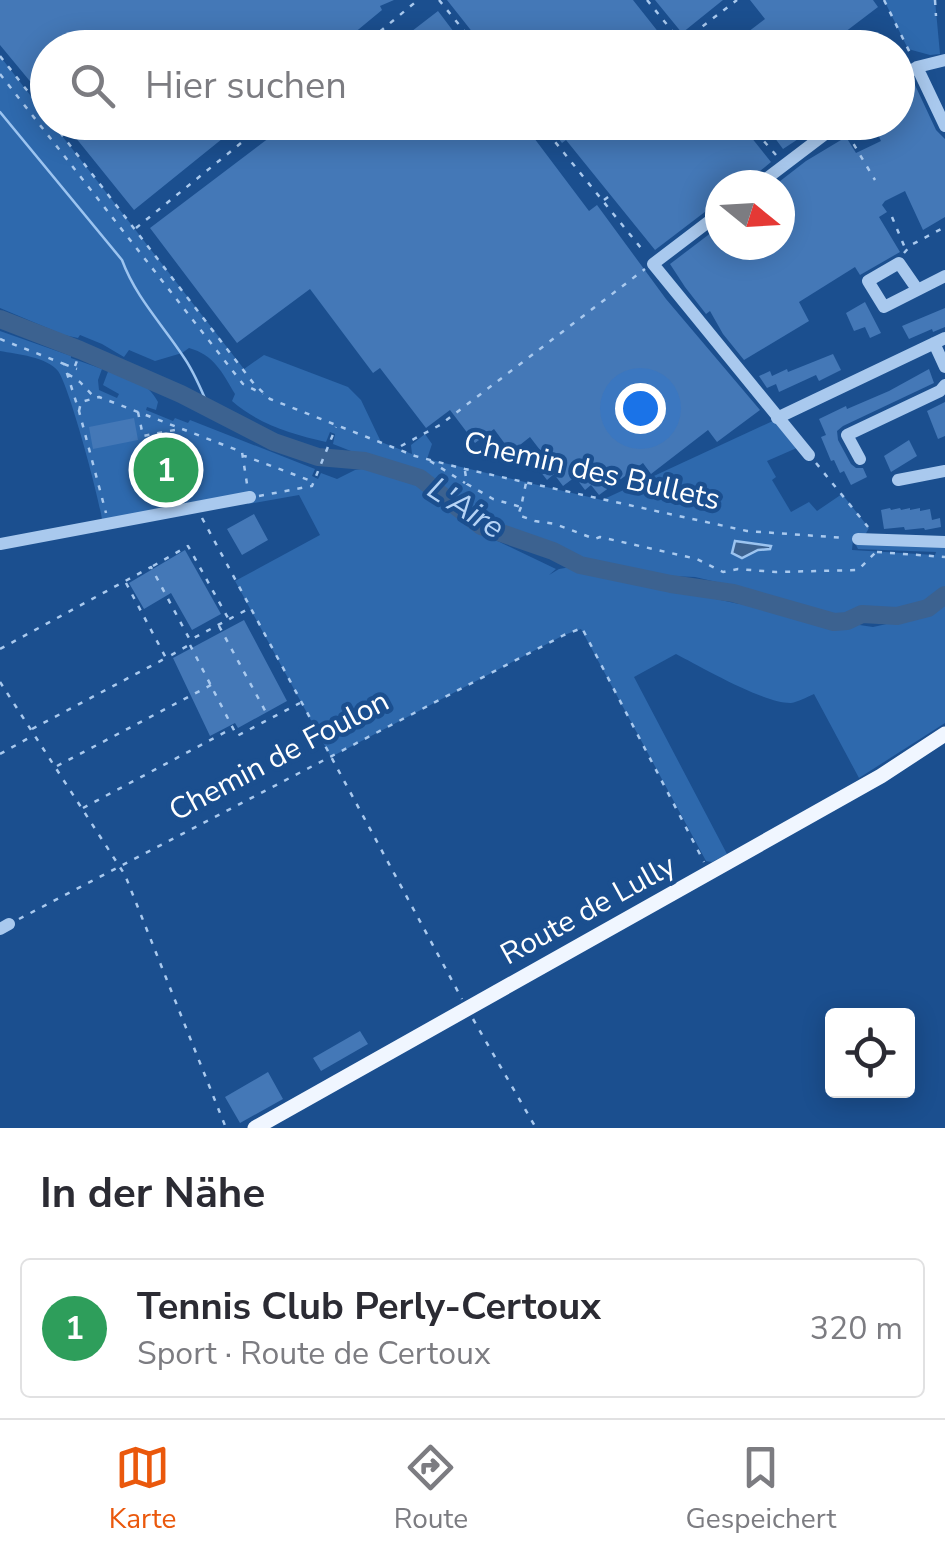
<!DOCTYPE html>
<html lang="de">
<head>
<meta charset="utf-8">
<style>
	body { margin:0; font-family:"Nunito Sans",sans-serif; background:#f2f2f3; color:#2b2b33 }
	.controls { position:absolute; right:30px; bottom:30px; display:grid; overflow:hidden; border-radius:10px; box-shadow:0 5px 25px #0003 }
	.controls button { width:90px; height:90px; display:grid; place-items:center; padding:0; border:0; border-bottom:2px solid #e1e1e2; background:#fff; color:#2b2b33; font:50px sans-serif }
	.compass { position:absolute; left:705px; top:170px; width:90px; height:90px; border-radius:50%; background:#fff; box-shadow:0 5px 25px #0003; rotate:108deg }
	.you { position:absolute; left:640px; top:408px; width:35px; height:35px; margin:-25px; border:8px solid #fff; border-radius:50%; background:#1a73e8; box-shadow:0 0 0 15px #1a73e833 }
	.badge { display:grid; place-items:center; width:65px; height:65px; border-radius:50%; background:#ea580c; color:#fff; font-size:32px; font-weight:700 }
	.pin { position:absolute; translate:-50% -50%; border:5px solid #fff; box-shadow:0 2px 10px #0006 }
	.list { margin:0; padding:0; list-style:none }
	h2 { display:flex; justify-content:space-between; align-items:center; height:130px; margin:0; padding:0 40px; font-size:42px }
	h2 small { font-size:32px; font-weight:400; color:#7c7c81 }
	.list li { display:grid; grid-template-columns:65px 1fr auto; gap:30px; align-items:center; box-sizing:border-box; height:140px; margin:0 20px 20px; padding:0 20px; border:2px solid #e1e1e2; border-radius:10px }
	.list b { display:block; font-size:38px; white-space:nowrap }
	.list p { margin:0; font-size:32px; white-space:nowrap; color:#7c7c81 }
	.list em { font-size:32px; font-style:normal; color:#7c7c81 }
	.icon { flex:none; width:55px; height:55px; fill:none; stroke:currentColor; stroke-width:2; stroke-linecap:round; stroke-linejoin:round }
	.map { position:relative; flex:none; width:945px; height:1128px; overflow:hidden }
	.search { position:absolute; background:#fff; box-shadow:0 5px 25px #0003; left:30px; right:30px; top:30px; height:110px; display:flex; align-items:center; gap:25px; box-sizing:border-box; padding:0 35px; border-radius:55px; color:#7c7c81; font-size:38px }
	.sheet { height:290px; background:#fff }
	nav { display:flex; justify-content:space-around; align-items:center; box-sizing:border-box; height:140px; border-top:2px solid #e1e1e2; background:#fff; font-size:28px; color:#7c7c81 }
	nav a { display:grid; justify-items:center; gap:5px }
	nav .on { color:#ea580c }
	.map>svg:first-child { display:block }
</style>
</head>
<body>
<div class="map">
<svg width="945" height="1128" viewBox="0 0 945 1128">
	<rect width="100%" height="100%" fill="#1b4f8f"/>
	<path fill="#2e69ad" d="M884,0h51l5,54 -10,1 -22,-6z
		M0,56l47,61 1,5 4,1 192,246 20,-14 84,32 13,13 20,42 31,12 -1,-9 14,-11 7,10 -5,15 175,41 173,-80 24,27 -32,14 9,16 -4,3 19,32 18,-10 8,9 25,-17 27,34 -4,7 -12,4 -1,11 83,5 1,-3 -78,-3 -2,-4 4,-3 85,4v43l-11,10 -28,11 -14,2 -30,-1 -34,5 -90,-29 -43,-10 -25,-1 -63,-11 -33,-9 -19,-11 -17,-3 -55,-19 -47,-40 -25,-13 -50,-15 -28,-11 2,-10 -5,-2 -4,10c-34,-8 -68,-18 -94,-41l3,-7c-13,-22 -21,-39 -46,-46l-7,5 -27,8 -26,-11 -5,7 -22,-13 -22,-9 -2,3 -14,-3 -64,-27z
		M0,331l71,25v2l31,11 -4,11 1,10 18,8 2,-4 -16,-9 6,-16c19,8 39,13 49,33l-2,8 -9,-3 -1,3 27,11 2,-3 13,5 2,-3 107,42 18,7 -3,7 6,3 3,-6 16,6 18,-9 12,-2 51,16 38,28 14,16 86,41 -7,6 10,-6 12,-2 5,4 30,4 133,29 25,1 36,12 5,5 26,7 17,-2 5,-3 20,3 41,-9 25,-11 6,-7v123l-86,55 -45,-84c-7,3 -16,8 -23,9 -26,1 -90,-36 -115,-49l-42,23 93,177 -15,8 -6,-1 -7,-13 -118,-219 -17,6 -233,122 -96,-176 85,-46 -21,-40 -51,9 -1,-9 -145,25c-2,-19 -33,-135 -44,-149 -11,-14 -41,-17 -58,-20z"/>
	<path fill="#3c6290" stroke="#9cc4f0" stroke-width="2.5" d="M735,541l36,5 -1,3 -12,1 -16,8 -10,-5z"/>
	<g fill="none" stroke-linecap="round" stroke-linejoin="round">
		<path stroke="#9cc4f0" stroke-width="2.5" d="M0,112l122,148c14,38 41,65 63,99 10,15 17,32 24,49"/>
		<path stroke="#3c6290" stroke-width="18" d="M0,319l80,31 101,44 93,48 44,15 47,4 55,17 61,48 72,25 27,14 91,19 62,9 101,29 13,-1 15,-7 35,2 31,-8 17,-13"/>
	</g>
	<path fill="#4478b7" d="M0,0h394l-14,6 2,4 -46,38h-288v55l-48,-58z
		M447,0h186l38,48h-186z
		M655,0h68l-41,33z
		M750,0h123l5,7 -54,41h-97l38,-29z
		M438,11l28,37h-76z
		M915,85l21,45 9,9v78l-22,13 -18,-39 -20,10 -3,4 5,7 -8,5 21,35 -40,23 -5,-8 -56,35 10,19 -65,39 -21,-26 -13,-23 -4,3 -21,-27 -15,-23 50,-38v19h60v-60h-5l31,-24 40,-24 10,16 25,-12 -9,-19h26v-28z
		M63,122h180l-109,88z
		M290,122h232l67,89 8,-6 69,94 94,111 -43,32 -9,-12 -57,44 -8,-11 -44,32 -8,-10 -6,5 -10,-13 -12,9 -9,-12 -7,6 -7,-9 10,-8 -20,-26 -19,15 -17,-23 -19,14 -25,-33 -24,18 -46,-60 -7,5 -63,-84 -73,54 -87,-115z
		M546,122h193l32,40 -28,23h-23v18l-6,2 -59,45 -89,-110 -4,3z
		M763,122h61l-41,27z
		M865,302l16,31 -11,5 -5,-11 -11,4 -8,-18z
		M945,308v19l-12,5 -1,-3 -23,10 -7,-13z
		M833,354l8,16 -22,11 -3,-6 -37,17 -3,-8 -9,4 -8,-12 11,-5 2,5 15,-7 1,3z
		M929,369l5,14 -91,43 -6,5 1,9 13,24 5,4h7l4,9 -16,8 -7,-14 -4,2 -6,-13 -3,1 -10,-24 5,-2 -7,-16 27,-13 1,3 42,-18z
		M945,402v34l-7,3 -11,-28z
		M134,418l4,22 -45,9 -4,-22z
		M909,440l8,16 -26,16 -7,-16z
		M182,467l5,27 -20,4 -4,-28z
		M890,508l1,2 9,-2 1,2 9,-2v2l10,-2v3l10,-2 2,11 8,-2 1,9 -16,3 -1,-2 -19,2 -1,-3 -20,2 -3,-19z
		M254,514l14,26 -26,15 -15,-26z
		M185,550l36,64 -29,16 -21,-37 -27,16 -15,-26z
		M244,620l43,81 -49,27 -3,-5 -25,13 -37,-78z
		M360,1031l8,13 -47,27 -8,-13z
		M268,1072l15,27 -43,24 -15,-26z"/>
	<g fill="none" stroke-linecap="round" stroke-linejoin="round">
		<path stroke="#a9c9ee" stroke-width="2.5" stroke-dasharray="5 8" stroke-linecap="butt" d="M439,0l39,48
			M647,0l39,48
			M884,0l28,57
			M935,0l1,16
			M682,42l55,-42
			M360,48l58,-48
			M0,56l48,61
			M0,74l243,310 20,10
			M52,122l202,262 16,15 145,57 50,13 282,62 99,7
			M539,122l106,131
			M747,122l29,33
			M847,133l28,47
			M604,200l7,-5
			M892,217l13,31
			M136,228l131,-106
			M904,253l7,-8 34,-18
			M0,339l64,25 15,47 27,102
			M64,364l13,5
			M75,366l3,-8
			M68,374l12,8 15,16
			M79,411l2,-9 18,-5 143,55 5,32
			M138,412l5,24 37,-7
			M401,446l39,-21 205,-156
			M242,455l72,27
			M430,461l35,22
			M816,463l52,64
			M465,471l2,13 26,15 28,8 5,-24
			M259,496l53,-10 24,-59
			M521,507l-3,8 17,6 20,3 40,15 5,-2 97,22 26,13 15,-3 38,3 82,-2 17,-17
			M202,518l260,481
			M877,552l68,5
			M153,566l35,-20 40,72
			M126,583l40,75 23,-13
			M219,626l49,90
			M190,645l47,91 63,-33
			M0,649l151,-82 39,73 60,-32
			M0,682l125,193 101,253
			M32,729l134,-71
			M0,754l34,-19
			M57,766l154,-81
			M83,808l148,-79
			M19,919l545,-284 18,-7 122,234
			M473,1019l63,109"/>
		<path stroke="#a9c9ee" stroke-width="12" d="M917,67l28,59
			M898,79l19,-12 28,-7
			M758,185l83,-63
			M720,213l-67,51 156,191
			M917,289l-18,-26 -31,18 16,26 61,-31
			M934,343l11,24
			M777,418l168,-80
			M860,459l-13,-24 93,-44 5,-6
			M898,480l47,-9
			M858,539l87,3
			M0,544l250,-47
			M0,929l9,-5"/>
		<path stroke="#f0f6ff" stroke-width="15" d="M255,1128l626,-352 64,-42"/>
	</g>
	<g text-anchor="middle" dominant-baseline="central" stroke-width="9" stroke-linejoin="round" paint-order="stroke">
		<g font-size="30" fill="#fff" stroke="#1b4f8f">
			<text transform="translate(592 471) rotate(13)">Chemin des Bullets</text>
			<text transform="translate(279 756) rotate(-28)">Chemin de Foulon</text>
			<text transform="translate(588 910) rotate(-29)">Route de Lully</text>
		</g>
		<g font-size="32" font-style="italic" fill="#b5d3f5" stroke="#1b4f8f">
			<text transform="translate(466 508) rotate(33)">L'Aire</text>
		</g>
	</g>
</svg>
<div class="controls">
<button><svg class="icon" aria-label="locate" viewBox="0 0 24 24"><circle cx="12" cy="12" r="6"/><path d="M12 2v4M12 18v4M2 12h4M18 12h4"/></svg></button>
</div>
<svg class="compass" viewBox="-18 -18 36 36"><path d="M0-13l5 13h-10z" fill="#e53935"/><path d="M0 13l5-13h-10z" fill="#7c7c81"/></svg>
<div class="you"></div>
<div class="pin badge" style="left:166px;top:470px;background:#2e9e5b">1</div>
<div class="search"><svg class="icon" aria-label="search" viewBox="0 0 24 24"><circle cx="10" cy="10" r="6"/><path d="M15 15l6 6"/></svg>Hier suchen</div>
</div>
<section class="sheet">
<h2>In der Nähe<small></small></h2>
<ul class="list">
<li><span class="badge" style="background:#2e9e5b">1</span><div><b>Tennis Club Perly-Certoux</b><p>Sport · Route de Certoux</p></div><em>320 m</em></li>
</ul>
</section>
<nav>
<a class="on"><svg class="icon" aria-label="map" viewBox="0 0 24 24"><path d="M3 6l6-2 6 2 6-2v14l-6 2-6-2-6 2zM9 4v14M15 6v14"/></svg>Karte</a>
<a><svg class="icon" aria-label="directions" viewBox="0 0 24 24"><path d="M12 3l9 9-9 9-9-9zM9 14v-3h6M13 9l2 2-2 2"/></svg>Route</a>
<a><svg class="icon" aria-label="saved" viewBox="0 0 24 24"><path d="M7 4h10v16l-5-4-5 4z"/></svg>Gespeichert</a>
</nav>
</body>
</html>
